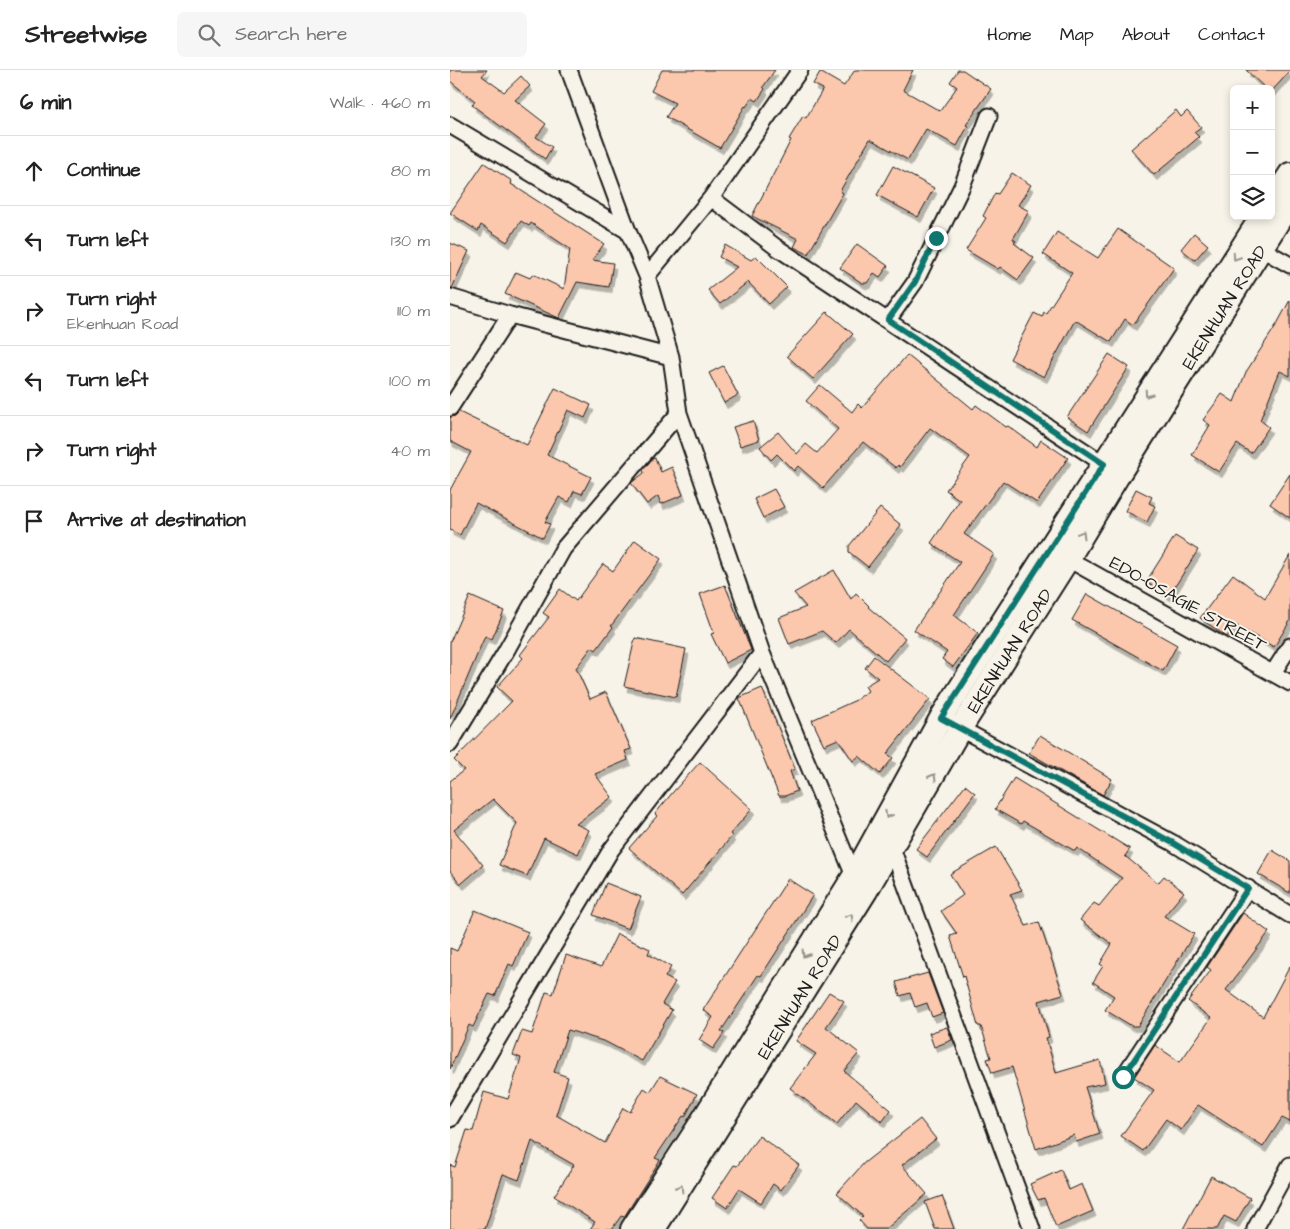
<!DOCTYPE html>
<html lang="en">
<head>
<meta charset="utf-8">
<style>
	body { margin:0; font-family:"Architects Daughter",sans-serif; background:#f6f6f6; color:#222 }
	.controls { position:absolute; right:15px; top:15px; display:grid; overflow:hidden; border-radius:8px; box-shadow:0 2px 8px #0003 }
	.controls button { width:45px; height:45px; display:grid; place-items:center; padding:0; border:0; border-bottom:1px solid #e0e0e0; background:#fff; color:#222; font:25px sans-serif }
	.stop { position:absolute; width:15px; height:15px; margin:-11px; border:4px solid #0f766e; border-radius:50%; background:#fff }
	.stop.end { background:#0f766e; border-color:#fff; box-shadow:0 1px 5px #0008 }
	.list { margin:0; padding:0; list-style:none }
	h2 { display:flex; justify-content:space-between; align-items:center; height:65px; margin:0; padding:0 20px; font-size:21px }
	h2 small { font-size:16px; font-weight:400; color:#767676 }
	.list li { display:grid; grid-template-columns:32px 1fr auto; gap:15px; align-items:center; box-sizing:border-box; height:70px; padding:0 20px; border-top:1px solid #e0e0e0 }
	.list b { display:block; font-size:19px; white-space:nowrap }
	.list p { margin:0; font-size:16px; white-space:nowrap; color:#767676 }
	.list em { font-size:16px; font-style:normal; color:#767676 }
	.icon { flex:none; width:28px; height:28px; fill:none; stroke:currentColor; stroke-width:2; stroke-linecap:round; stroke-linejoin:round }
	.map { position:relative; flex:none; width:840px; height:1159px; overflow:hidden }
	header { display:flex; align-items:center; gap:30px; box-sizing:border-box; height:70px; padding:0 25px; background:#fff; border-bottom:1px solid #e0e0e0 }
	header strong { font-size:24px }
	nav { display:flex; gap:28px; margin-inline-start:auto; font-size:18px }
	.search { width:350px; height:45px; background:#f6f6f6; display:flex; align-items:center; gap:12px; box-sizing:border-box; padding:0 18px; border-radius:8px; color:#767676; font-size:19px }
	main { display:flex }
	aside { flex:1; background:#fff }
	.map>svg:first-child { display:block }
</style>
</head>
<body>
<header>
<strong>Streetwise</strong>
<div class="search"><svg class="icon" aria-label="search" viewBox="0 0 24 24"><circle cx="10" cy="10" r="6"/><path d="M15 15l6 6"/></svg>Search here</div>
<nav><a>Home</a><a>Map</a><a>About</a><a>Contact</a></nav>
</header>
<main>
<aside>
<h2>6 min<small>Walk · 460 m</small></h2>
<ul class="list">
<li><svg class="icon" aria-label="ahead" viewBox="0 0 24 24"><path d="M12 20V5M6 11l6-6 6 6"/></svg><div><b>Continue</b></div><em>80 m</em></li>
<li><svg class="icon" aria-label="left" viewBox="0 0 24 24"><path d="M17 20v-9H6M10 6l-5 5 5 5"/></svg><div><b>Turn left</b></div><em>130 m</em></li>
<li><svg class="icon" aria-label="right" viewBox="0 0 24 24"><path d="M7 20v-9h11M14 6l5 5-5 5"/></svg><div><b>Turn right</b><p>Ekenhuan Road</p></div><em>110 m</em></li>
<li><svg class="icon" aria-label="left" viewBox="0 0 24 24"><path d="M17 20v-9H6M10 6l-5 5 5 5"/></svg><div><b>Turn left</b></div><em>100 m</em></li>
<li><svg class="icon" aria-label="right" viewBox="0 0 24 24"><path d="M7 20v-9h11M14 6l5 5-5 5"/></svg><div><b>Turn right</b></div><em>40 m</em></li>
<li><svg class="icon" aria-label="arrive" viewBox="0 0 24 24"><path d="M6 21V4h12l-3 4 3 4H6"/></svg><div><b>Arrive at destination</b></div></li>
</ul>
</aside>
<div class="map">
<svg width="840" height="1159" viewBox="0 0 840 1159">
	<defs>
		<filter id="shadow"><feDropShadow dx="3" dy="5.5" stdDeviation="0" flood-color="#0004"/></filter>
	</defs>
	<rect width="100%" height="100%" fill="#f7f3e8"/>
	<filter id="ink" filterUnits="userSpaceOnUse"><feTurbulence type="fractalNoise" baseFrequency=".02" numOctaves="2"/><feDisplacementMap in="SourceGraphic" scale="10" xChannelSelector="R" yChannelSelector="G"/><feConvolveMatrix kernelMatrix="1 2 1 2 8 2 1 2 1" color-interpolation-filters="sRGB"/></filter>
	<g filter="url(#ink)">
		<path fill="#fcc8ad" stroke="#1c1c1c" filter="url(#shadow)" d="M0,0h37l-5,6 22,16 17,-16 9,10 -15,14 31,24 -10,13 16,10 -7,12 -73,-54 3,-4 -25,-20z
			M212,0h113l-12,17 2,2 -8,12 -5,-3 -6,9 -1,-1 -25,42 -54,-31 9,-14 -24,-12z
			M405,0h58l-10,20 37,21 17,-24 -7,-5 8,-12h5l28,19 -25,36 2,1 -11,20 -31,-17 -18,31 -38,-21 -30,52 3,2 -35,61 -14,-7 4,-8 -46,-23 39,-76 -2,-1 14,-23 3,2 17,-29 -10,-5 7,-12 24,14z
			M796,0h44v1l-19,21v-3h-5z
			M726,40l5,7 6,-6 14,16 -7,5 5,5 -45,38 -23,-26z
			M34,93l28,18 -1,3 93,60 -12,16 21,3 -4,24 -32,-5 -18,36 -54,-24 11,-22 14,6 3,-4 31,15 6,-40 -39,-26 -2,3 -8,-5 -14,21 -26,-17 -3,6 -28,-18z
			M443,96l41,22 -16,29 -41,-22z
			M562,103l19,12 -13,20 11,6 -16,28 3,2 -2,2 20,15 -16,22 -18,-13 -2,2 -32,-19 20,-32 -3,-2 12,-23 3,1z
			M668,159l56,39 -41,57 -8,-6 -14,23 -36,-22 -31,57 -34,-18 24,-46 8,4 2,-5 2,1 26,-40 -29,-19 14,-22 41,26z
			M744,163l14,12 -13,15 -14,-11z
			M0,173l19,8 -17,37h-2z
			M407,174l31,22 -8,11 -6,-4 -7,10h-5l-22,-15z
			M275,175l26,15 5,-4 31,31 -18,17 -21,-22 -28,22 -12,-14 29,-23 -18,-10z
			M840,230v76l-10,-5 -20,49 9,7 -18,26 -14,-9 -18,28 -27,-17 18,-30 -7,-5 19,-26 12,8 12,-30 31,-48z
			M377,242l26,22 -40,45 -26,-23z
			M659,284l20,13 -41,64 -21,-14z
			M457,285l66,54 3,-4 30,22 2,-1 29,21 4,-7 27,18 -31,45 -34,-22 -39,53 30,20 -40,61 24,18 -25,34 -11,-8 5,-7 -33,-22 46,-68 -29,-19 29,-43 -14,-10 24,-33 -40,-29 -30,39 -2,-2 -2,3 -33,-26 -40,46 -25,-22 -4,5 -17,-17 -6,6 -11,-13 18,-15 19,22 9,-10 11,9 21,-24 -32,-28 14,-16 32,27 6,-8 4,4z
			M273,296l15,29 -14,8 -15,-30z
			M105,318l36,17 -6,13 -17,-8 -21,45 44,22 -9,17 -8,-3 -5,11 -10,-5 -14,25 5,2 -7,14 -67,-35 -16,32 -10,-5v-40l21,-38 -21,-11v-24l5,-1 4,-4 68,33z
			M303,351l6,19 -19,6 -7,-19z
			M205,388l6,14 11,-5 11,28 -22,9 -3,-8 -11,8 -16,-21 13,-10 -1,-3 9,-11z
			M840,404v44l-20,-14z
			M324,419l10,18 -21,11 -9,-19z
			M686,419l16,8 -3,6 6,3 -8,16 -22,-11z
			M430,438l21,17 -33,42 -19,-15v-6z
			M725,466l23,14 -29,46 -23,-14z
			M185,470l26,19 -50,67 2,1 -17,23 -4,-3 -16,21 14,31 16,-7 25,57 -6,2 3,9 -33,14 17,23 -36,27 13,6 -11,24 -34,-16 -17,38 -28,-11 18,-42 -24,-24 -39,31 29,35 -22,19 -11,-13v-90l14,-11 -10,-10 58,-59 -15,-14 26,-29 -3,-3 29,-38 -6,-4 17,-24 16,12 27,-37 10,7z
			M840,485v66l-16,26 -39,-22 -8,12 -27,-19 33,-44 32,24z
			M384,500l17,29 5,-6 13,13 -1,1 37,31 -19,23 -37,-32 -13,14 -14,-12 -33,13 -10,-26 27,-11 -12,-14z
			M275,515l26,65 -26,13 -14,-29 3,-1 -14,-39z
			M637,524l90,51 -14,26 -91,-51z
			M20,526l34,15 -12,28 -7,-3 -35,83v-77z
			M185,568l51,11 -10,48 -52,-11z
			M424,586l56,43 -43,55 6,4 -13,16 -21,-18 -6,5 -15,-22 -14,6 -12,-25 44,-20 12,-9 -3,-5 13,-8 -13,-10z
			M312,618l33,81 -5,2 7,20 -12,5h-6l-40,-98z
			M590,665l72,44 -9,16 -74,-42z
			M250,692l52,47 -22,25 2,2 -50,59 -53,-47 28,-32 -2,-2 18,-22z
			M564,708l116,71 -5,7 33,27 6,-7 20,16 -20,24 30,18 -56,92h-6l-27,-16 9,-14 -21,-14 10,-16 -3,-2 12,-20 -32,-24 14,-17 5,3 23,-28 -45,-30 -2,3 -52,-30 -2,3 -26,-15z
			M515,715l10,8 -48,64 -11,-8z
			M546,777l26,43 -12,4 16,32 13,-4 24,72 -24,7 10,36 -3,1 10,35 44,-13 5,23 -20,4 15,47 -24,8 -2,-7 -38,14 -24,-82 -20,6 -5,-14 4,-1 -10,-32h-3l-14,-50 -1,1 -13,-41 7,-2 -16,-23 22,-16 -13,-21z
			M822,780l18,11v32l-32,-19z
			M338,809l25,16 -52,81 -3,-1 -37,56 3,2 -11,16 -14,-9 14,-23 -10,-7z
			M156,813l35,14 -13,32 -35,-14z
			M25,840l53,22 -15,34 -4,-2 -14,32 -6,-2 -16,33 -4,-2 -19,44v-121l7,3z
			M793,843l26,19 -43,58 37,27 27,-51v156l-8,-4 -19,29 -65,-42 -17,25 -15,-11 -23,32 -22,-15 33,-46 -20,-13 21,-32 25,17 31,-44 -23,-17 23,-31 -4,-3z
			M167,864l33,15 -2,5 23,13 -6,10 10,5 -13,22 10,6 -30,51 -36,-19 -38,-12 -14,42 14,5 -12,38 49,28 18,-35 7,4 14,-24 6,4 10,-16 37,18 -12,23 -2,-1 -28,42 5,2 -36,57 -3,-1 -9,13h-22l5,-7 -41,-26 20,-31 -42,-24 -13,39 -16,-6 -18,55h-35v-64l5,2 12,-37 6,1 11,-39 24,7 13,-41 -8,-3 9,-24 10,3 14,-42 7,2 13,-39 35,12z
			M478,903l15,40 -11,4 -5,-14 -12,4 -5,-14 -10,3 -4,-14z
			M379,922l15,9 -18,26 33,26 -15,18 47,39 -9,12 -26,-22 -19,24 -47,-36 26,-34 -20,-13z
			M497,957l5,13 -18,7 -5,-14z
			M470,1049l16,20 -34,26 25,29 -41,35h-19l-8,-9 4,-4 -26,-23 27,-30z
			M309,1066l40,29 -18,25 -8,-6 -12,19 -22,-14 -12,19 -15,-10 22,-33 3,1z
			M611,1100l8,20 13,-6 11,27 -37,16 -12,-29 -6,2 -8,-16z
			M761,1106l39,22 -14,24 -12,-6 -7,13h-34z
			M492,1126l12,33h-19l-10,-27z"/>
		<g fill="none" stroke-linecap="round" stroke-linejoin="round">
			<g stroke="#1c1c1c" stroke-width="19">
				<path id="street" d="M119,0l59,161 19,45 24,81 8,56 83,240 92,223
					M0,55l178,106
					M261,128l65,49 328,217
					M810,178l30,17
					M197,206l64,-78 89,-128
					M0,227l60,18 161,42
					M438,250l27,-38 47,-96 27,-70
					M0,338l60,-93
					M618,489l222,124
					M823,603l17,-27
					M502,654l221,119 117,72
					M0,674l56,-93 57,-102 116,-136
					M442,778l140,381
					M673,1007l125,-189
					M0,1049l161,-269 151,-197
					M805,1159l35,-64"/>
			</g>
			<g stroke="#1c1c1c" stroke-width="26">
				<g id="secondary">
					<path d="M821,133l19,-29"/>
					<path d="M182,1159l65,-100 157,-253 87,-158 321,-502"/>
					<path id="s1" d="M204,1159l212,-338 94,-162 108,-170 51,-85 171,-271"/>
				</g>
			</g>
			<use href="#street" stroke="#f7f3e8" stroke-width="15"/>
			<use href="#secondary" stroke="#f7f3e8" stroke-width="22"/>
		</g>
		<defs><path id="oneway-chevron" d="M-2-3.5L2.5 0L-2 3.5" fill="none" stroke-width="1.6" stroke-linecap="round" stroke-linejoin="round" transform="scale(1.25)"/></defs>
		<g stroke="#94928c">
			<use href="#oneway-chevron" transform="translate(786 187) rotate(123)"/>
			<use href="#oneway-chevron" transform="translate(698 324) rotate(123)"/>
			<use href="#oneway-chevron" transform="translate(632 464) rotate(-59)"/>
			<use href="#oneway-chevron" transform="translate(483 707) rotate(-60)"/>
			<use href="#oneway-chevron" transform="translate(438 745) rotate(119)"/>
			<use href="#oneway-chevron" transform="translate(400 847) rotate(-58)"/>
			<use href="#oneway-chevron" transform="translate(355 884) rotate(122)"/>
			<use href="#oneway-chevron" transform="translate(230 1118) rotate(-58)"/>
		</g>
	</g>
	<g fill="none" stroke-linecap="round" stroke-linejoin="round" filter="url(#ink)">
		<path stroke="#0f766e" stroke-width="6" d="M486,168l-21,44 -27,38 216,144 -163,254 232,125 75,45 -125,189"/>
	</g>
	<g text-anchor="middle" dominant-baseline="central" stroke-width="4" stroke-linejoin="round" paint-order="stroke">
		<g font-size="18" fill="#1c1c1c" stroke="#f7f3e8">
			<text stroke="none"><textPath href="#s1" startOffset="1084">EKENHUAN ROAD</textPath></text>
			<text transform="translate(738 534) rotate(29)">EDO-OSAGIE STREET</text>
			<text stroke="none"><textPath href="#s1" startOffset="679">EKENHUAN ROAD</textPath></text>
			<text stroke="none"><textPath href="#s1" startOffset="274">EKENHUAN ROAD</textPath></text>
		</g>
	</g>
</svg>
<div class="controls">
<button>+</button>
<button>−</button>
<button><svg class="icon" aria-label="layers" viewBox="0 0 24 24"><path d="M12 4l9 5-9 5-9-5zM3 14l9 5 9-5"/></svg></button>
</div>
<div class="stop" style="left:673px;top:1007px"></div>
<div class="stop end" style="left:486px;top:168px"></div>
</div>
</main>
</body>
</html>
